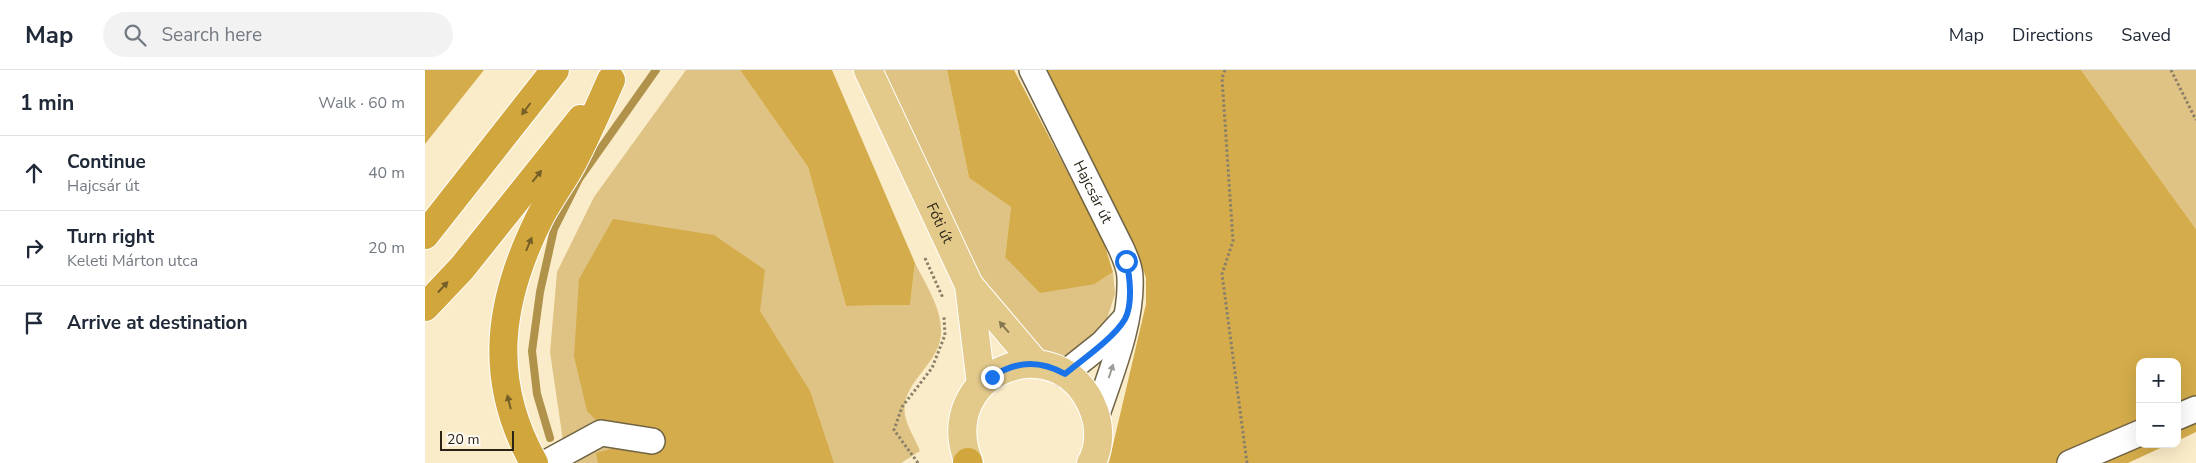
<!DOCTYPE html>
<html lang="en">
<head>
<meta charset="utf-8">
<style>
	body { margin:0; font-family:"Nunito Sans",sans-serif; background:#f2f2f3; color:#1f2937 }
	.controls { position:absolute; right:15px; bottom:15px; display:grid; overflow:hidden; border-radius:10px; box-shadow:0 5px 20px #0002 }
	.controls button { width:45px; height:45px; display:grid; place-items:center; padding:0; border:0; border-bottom:1px solid #e0e1e3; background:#fff; color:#1f2937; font:25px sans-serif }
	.scale { position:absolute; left:15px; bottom:12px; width:74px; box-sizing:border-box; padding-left:5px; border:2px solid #2a2417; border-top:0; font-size:14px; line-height:18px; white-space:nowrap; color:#2a2417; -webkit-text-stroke:4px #fdfaf3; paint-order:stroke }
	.stop { position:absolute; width:15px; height:15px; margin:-11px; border:4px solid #1a73e8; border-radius:50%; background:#fff }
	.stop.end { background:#1a73e8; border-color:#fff; box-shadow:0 1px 5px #0008 }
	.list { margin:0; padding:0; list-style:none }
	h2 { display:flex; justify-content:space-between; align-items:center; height:65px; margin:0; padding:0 20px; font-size:21px }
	h2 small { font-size:16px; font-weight:400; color:#747a83 }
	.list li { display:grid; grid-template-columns:32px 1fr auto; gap:15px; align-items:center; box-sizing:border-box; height:75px; padding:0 20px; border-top:1px solid #e0e1e3 }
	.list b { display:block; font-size:19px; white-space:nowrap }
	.list p { margin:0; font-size:16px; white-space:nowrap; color:#747a83 }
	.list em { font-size:16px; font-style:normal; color:#747a83 }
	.icon { flex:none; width:28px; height:28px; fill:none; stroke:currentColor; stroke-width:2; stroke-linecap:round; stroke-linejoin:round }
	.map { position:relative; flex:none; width:1771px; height:393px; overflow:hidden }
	header { display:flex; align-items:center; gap:30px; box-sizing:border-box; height:70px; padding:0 25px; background:#fff; border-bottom:1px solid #e0e1e3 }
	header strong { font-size:24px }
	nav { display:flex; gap:28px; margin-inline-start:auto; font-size:18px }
	.search { width:350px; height:45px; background:#f2f2f3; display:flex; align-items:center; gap:12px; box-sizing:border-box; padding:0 18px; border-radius:28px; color:#747a83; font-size:19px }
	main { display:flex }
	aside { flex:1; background:#fff }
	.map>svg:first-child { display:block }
</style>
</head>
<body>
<header>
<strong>Map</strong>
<div class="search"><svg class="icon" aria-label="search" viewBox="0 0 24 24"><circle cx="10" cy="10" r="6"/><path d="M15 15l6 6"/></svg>Search here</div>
<nav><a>Map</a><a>Directions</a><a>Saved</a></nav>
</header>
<main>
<aside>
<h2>1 min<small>Walk · 60 m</small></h2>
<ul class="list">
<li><svg class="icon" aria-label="ahead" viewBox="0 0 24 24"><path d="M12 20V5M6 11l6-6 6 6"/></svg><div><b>Continue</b><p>Hajcsár út</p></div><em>40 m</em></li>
<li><svg class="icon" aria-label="right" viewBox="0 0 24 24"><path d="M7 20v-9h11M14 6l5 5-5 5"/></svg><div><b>Turn right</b><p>Keleti Márton utca</p></div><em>20 m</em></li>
<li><svg class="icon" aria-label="arrive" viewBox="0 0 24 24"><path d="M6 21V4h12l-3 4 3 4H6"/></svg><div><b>Arrive at destination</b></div></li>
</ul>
</aside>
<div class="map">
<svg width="1771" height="393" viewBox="0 0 1771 393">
	<rect width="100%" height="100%" fill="#fbecc9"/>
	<path fill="#dfc384" d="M261,0h54l68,97 38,139 64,-1 5,-42c11,22 28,47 26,72 -3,31 -41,48 -36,80 2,12 11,25 15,36l-19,12h-324l-14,-22 -13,-89 7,-80 37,-75z
		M457,0h65l22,108 42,29 -6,50 90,27 18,-12 2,22 -9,28 -32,34 -22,3 -26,-15 -46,-65z
		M1656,0h115v159z"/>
	<path fill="#d4ac4b" d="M0,0h59l-59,74z
		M315,0h92l83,193 -5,42 -64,1 -38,-139z
		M522,0h67l89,170 10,32 -18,12 -55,9 -35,-36 6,-50 -42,-29z
		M618,0h1038l115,159v203l-19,9v-79h-37v82h29l-41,19h-1021l2,-1 37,-158v-26l-8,-24z
		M188,149l101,16 51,35 -5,41 50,80 24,72h-236l-2,-10 26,-7 -35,-35 -13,-55 5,-77z"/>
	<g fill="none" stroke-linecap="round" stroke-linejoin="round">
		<path stroke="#b0924b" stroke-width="8" d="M125,368l-13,-44 -5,-43 8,-59 14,-63 25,-50 77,-109"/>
		<g stroke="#706344" stroke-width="28">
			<g id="minor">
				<path id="s1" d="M607,0l89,178c4,9 9,20 9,30 2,45 -20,97 -34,139"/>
				<path d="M639,304l39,-31 21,-23"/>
				<path d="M1752,347l19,-8"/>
				<path d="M121,393l55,-30 51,8"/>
				<path d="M1645,393l70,-30"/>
			</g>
		</g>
		<g stroke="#fff" stroke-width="30">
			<g id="major">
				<path id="s2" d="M443,0l101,215 12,99"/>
				<path d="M544,215l67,79"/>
				<path d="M544,393c-37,-91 91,-142 125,-52 6,16 6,38 -3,52"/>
			</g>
		</g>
		<g stroke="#fff" stroke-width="30">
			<path id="highway" d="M0,165l130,-165
				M0,237l37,-39 119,-149
				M109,393c-47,-84 -36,-162 6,-246 10,-19 23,-36 33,-55 14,-27 26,-55 38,-82
				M542,393l1,-1"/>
		</g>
		<path stroke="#8a8069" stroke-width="3" stroke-dasharray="2.5 2.5" stroke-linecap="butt" d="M800,0l-3,8 11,163 -11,33 25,189
			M1746,0l25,50
			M500,188l18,40
			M493,393l-24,-33 8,-23 30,-39 13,-33 -1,-18"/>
		<use href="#minor" stroke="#fff" stroke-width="25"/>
		<use href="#major" stroke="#e3ca8b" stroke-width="28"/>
		<use href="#highway" stroke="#d1a63d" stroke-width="28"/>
	</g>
	<defs><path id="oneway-solid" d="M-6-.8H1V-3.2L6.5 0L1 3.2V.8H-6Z" transform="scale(1.25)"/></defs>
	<g fill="#755e28">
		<use href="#oneway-solid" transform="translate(101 39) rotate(127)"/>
		<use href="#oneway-solid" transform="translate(112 106) rotate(-51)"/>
		<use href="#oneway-solid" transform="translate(104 174) rotate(-67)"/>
		<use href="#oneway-solid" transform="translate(18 217) rotate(-47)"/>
		<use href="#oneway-solid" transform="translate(84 332) rotate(-104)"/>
	</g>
	<use fill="#867751" href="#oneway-solid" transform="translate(579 257) rotate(-131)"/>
	<use fill="#9f9c97" href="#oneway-solid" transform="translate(686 301) rotate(-72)"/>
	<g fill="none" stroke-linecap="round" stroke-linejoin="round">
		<path stroke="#1a73e8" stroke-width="6" d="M567,307c23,-16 48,-17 73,-3 17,-14 49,-36 60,-55 8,-15 5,-43 1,-58"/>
	</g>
	<g text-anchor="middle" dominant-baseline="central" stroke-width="4" stroke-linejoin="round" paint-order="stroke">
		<g font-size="15" fill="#2a2417" stroke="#fdfaf3">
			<text stroke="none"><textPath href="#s1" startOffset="136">Hajcsár út</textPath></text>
			<text stroke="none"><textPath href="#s2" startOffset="169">Fóti út</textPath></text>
		</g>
	</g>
</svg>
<div class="controls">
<button>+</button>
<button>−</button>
</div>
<div class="scale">20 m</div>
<div class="stop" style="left:701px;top:191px"></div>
<div class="stop end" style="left:567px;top:307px"></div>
</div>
</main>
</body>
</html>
